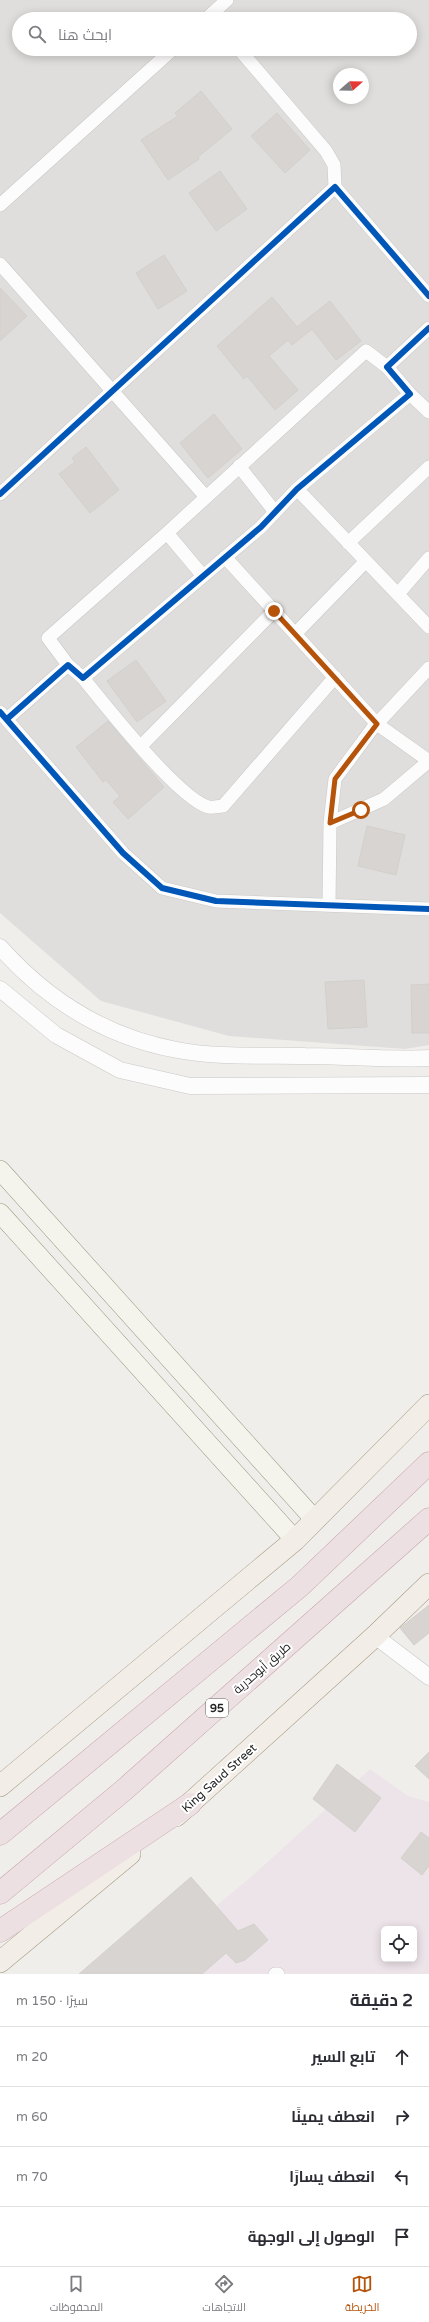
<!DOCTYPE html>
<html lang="ar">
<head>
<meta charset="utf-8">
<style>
	body { margin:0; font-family:"Varela Round",Cairo,sans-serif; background:#f7f7f7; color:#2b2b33; direction:rtl }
	.controls { position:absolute; right:12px; bottom:12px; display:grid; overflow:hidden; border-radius:6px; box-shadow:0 2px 10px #0003 }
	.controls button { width:36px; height:36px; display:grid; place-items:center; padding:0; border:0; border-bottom:1px solid #e1e1e2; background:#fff; color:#2b2b33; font:20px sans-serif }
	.compass { position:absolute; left:333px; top:68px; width:36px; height:36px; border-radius:50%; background:#fff; box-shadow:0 2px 10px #0003; rotate:70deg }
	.stop { position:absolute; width:12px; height:12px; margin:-9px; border:3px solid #b45309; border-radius:50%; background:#fff }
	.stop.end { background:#b45309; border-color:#fff; box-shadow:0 1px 4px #0008 }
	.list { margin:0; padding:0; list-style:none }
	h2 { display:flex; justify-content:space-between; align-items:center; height:52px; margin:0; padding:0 16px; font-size:17px }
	h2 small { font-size:13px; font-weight:400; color:#7c7c81 }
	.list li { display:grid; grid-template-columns:26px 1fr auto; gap:12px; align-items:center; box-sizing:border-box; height:60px; padding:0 16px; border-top:1px solid #e1e1e2 }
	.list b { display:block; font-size:15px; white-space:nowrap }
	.list em { font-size:13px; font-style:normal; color:#7c7c81 }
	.icon { flex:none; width:22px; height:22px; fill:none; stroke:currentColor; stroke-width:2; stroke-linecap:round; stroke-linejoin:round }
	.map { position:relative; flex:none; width:429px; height:1974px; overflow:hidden; direction:ltr }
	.search { position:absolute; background:#fff; box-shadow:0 2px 10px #0003; left:12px; right:12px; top:12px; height:44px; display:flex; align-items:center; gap:10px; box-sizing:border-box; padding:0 14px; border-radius:22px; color:#7c7c81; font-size:15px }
	.sheet { height:292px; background:#fff }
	nav { display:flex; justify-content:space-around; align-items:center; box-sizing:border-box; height:56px; border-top:1px solid #e1e1e2; background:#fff; font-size:11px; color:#7c7c81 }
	nav a { display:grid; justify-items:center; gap:2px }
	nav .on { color:#b45309 }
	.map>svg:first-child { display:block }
</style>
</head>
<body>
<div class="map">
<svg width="429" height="1974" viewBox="0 0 429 1974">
	<rect width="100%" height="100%" fill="#f0eeeb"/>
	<path fill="#dfdedc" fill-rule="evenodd" d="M0,0h429v1045l-24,4 -176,-13 -128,-35 -101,-88zM19,19h391v30h-391zM339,74h24v24h-24z"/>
	<path fill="#ede4e9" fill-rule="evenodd" d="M370,1769l38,27 21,6v172h-295l117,-97zM384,1929h30v30h-30z"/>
	<path fill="#d7d4d2" stroke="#d3d0cc" d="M201,91l31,38 -34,28 1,2 -31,21 -27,-40 37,-24 -3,-3z
		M277,113l33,37 -25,23 -34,-37z
		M220,171l27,38 -31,22 -27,-38z
		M164,255l23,36 -29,18 -22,-36z
		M0,288l27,28 -27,25z
		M272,297l25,30 33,-26 31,40 -25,19 -24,-31 -20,16 -4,-5 -19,16 29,34 -23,20 -28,-34 -3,3 -27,-33z
		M214,414l28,35 -34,29 -28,-35z
		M86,447l33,43 -29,23 -31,-39 16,-12 -3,-4z
		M136,660l30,41 -29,21 -30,-41z
		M108,721l56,66 -36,32 -15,-17 7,-6 -14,-16 -3,2 -27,-35z
		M367,826l38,9 -9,40 -38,-9z
		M364,980l3,47 -39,2 -3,-47z
		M429,984v49h-17l-1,-48z
		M429,1605v28l-15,12 -14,-17z
		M429,1752v27l-14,-13z
		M337,1764l44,34 -26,34 -42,-33z
		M421,1832l8,6v28l-7,9 -21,-17z
		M191,1877l47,54 16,-7 14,16 -23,20 -9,3 -10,-10 -24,21h-123z"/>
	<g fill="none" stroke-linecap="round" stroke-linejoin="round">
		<g stroke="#c9c8c7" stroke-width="14">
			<path id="minor" d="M206,19l21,-19
				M239,49l87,102 8,14 1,22
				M0,205l173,-156
				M0,264l206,233
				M410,394l19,18
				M239,466l36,46
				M297,489l132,138
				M0,494l335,-307 94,109
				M167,533l36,43
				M348,543l81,-76
				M225,557l152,167 52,37
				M398,594l31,-36
				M295,634l71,-73
				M68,665l-20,-27 119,-105 199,-182 21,16
				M83,678c23,28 94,119 125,129 4,1 11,-1 15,-1l112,-129
				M0,712l123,141 39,35 54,13 213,8
				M7,719l61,-54 15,13 178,-151 36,-38 113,-95 -23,-27 42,-39
				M141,746l133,-135
				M330,823l54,-24 45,-38
				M329,905l1,-82 5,-44 37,-50 57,-61
				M275,1974h3"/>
		</g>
		<g stroke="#c9c8c7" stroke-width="17">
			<path id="tertiary" d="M0,947c48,54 106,90 177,103 42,8 86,5 128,6 41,0 83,4 124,2
				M0,989l56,46 64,35 70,16 239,-1
				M375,1636l54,41"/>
		</g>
		<g stroke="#999a82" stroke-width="20">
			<path id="secondary" d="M0,1170l315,350
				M0,1213l295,327"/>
		</g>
		<g stroke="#a79c86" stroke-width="22">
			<path id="primary" d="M0,1786l295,-246 134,-135
				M176,1816l199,-180 54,-52
				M0,1962l130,-108"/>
		</g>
		<g stroke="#c5a2ac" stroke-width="23">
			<path id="motorway" d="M0,1834l300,-248 129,-123
				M0,1893l124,-103 305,-271
				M0,1931l190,-127"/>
		</g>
		<use href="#minor" stroke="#fdfcfc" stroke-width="13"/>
		<use href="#tertiary" stroke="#fdfcfc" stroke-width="16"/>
		<use href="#secondary" stroke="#f4f4ed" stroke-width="19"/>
		<use href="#primary" stroke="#f3ede7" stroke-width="21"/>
		<use href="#motorway" stroke="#ece0e2" stroke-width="22"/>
		<g stroke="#fff" stroke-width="8">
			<path id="cycleway" d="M0,494l335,-307 94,109
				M0,712l123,141 39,35 54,13 213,8
				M7,719l61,-54 15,13 178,-151 36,-38 113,-95 -23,-27 42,-39"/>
		</g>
		<use href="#cycleway" stroke="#0057b8" stroke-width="6"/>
	</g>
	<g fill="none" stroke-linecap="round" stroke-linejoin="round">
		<path stroke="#b45309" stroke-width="5" d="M274,611l103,113 -42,55 -5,44 31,-13"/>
	</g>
	<g text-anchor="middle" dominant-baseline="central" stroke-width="4" stroke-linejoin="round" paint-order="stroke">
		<rect fill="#fff" stroke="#646464" stroke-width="1" x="206" y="1699" width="22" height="18" rx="3"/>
		<g font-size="11" font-weight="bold" fill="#222">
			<text x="217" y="1708">95</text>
		</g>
		<g font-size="12" fill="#222" stroke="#fff">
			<text transform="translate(262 1668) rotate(-41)">طريق أبوحدرية</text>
			<text transform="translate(219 1778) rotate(-42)">King Saud Street</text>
		</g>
	</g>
</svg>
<div class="controls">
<button><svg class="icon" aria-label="locate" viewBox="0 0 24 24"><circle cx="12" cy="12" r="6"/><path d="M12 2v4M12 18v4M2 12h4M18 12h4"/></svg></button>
</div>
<svg class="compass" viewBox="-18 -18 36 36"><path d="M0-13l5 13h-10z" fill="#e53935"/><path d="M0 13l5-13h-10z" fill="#7c7c81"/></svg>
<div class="stop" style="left:361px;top:810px"></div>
<div class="stop end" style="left:274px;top:611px"></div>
<div class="search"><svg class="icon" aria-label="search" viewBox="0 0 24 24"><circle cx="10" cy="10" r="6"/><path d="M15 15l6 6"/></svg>ابحث هنا</div>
</div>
<section class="sheet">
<h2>2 دقيقة<small>سيرًا · 150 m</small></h2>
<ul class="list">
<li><svg class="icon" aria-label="ahead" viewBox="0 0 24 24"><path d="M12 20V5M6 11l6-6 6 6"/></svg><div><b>تابع السير</b></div><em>20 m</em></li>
<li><svg class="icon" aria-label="right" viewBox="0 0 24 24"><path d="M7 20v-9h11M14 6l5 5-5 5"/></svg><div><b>انعطف يمينًا</b></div><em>60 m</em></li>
<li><svg class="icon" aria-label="left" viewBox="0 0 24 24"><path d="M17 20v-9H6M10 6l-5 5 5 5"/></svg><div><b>انعطف يسارًا</b></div><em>70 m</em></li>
<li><svg class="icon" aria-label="arrive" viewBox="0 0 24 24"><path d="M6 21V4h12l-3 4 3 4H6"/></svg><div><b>الوصول إلى الوجهة</b></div></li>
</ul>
</section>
<nav>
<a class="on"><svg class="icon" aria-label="map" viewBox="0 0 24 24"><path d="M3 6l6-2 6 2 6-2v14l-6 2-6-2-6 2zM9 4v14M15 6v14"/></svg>الخريطة</a>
<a><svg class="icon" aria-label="directions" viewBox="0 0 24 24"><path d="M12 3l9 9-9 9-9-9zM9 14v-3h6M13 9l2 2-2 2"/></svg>الاتجاهات</a>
<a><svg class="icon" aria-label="saved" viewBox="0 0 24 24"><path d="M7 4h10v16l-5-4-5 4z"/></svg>المحفوظات</a>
</nav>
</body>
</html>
